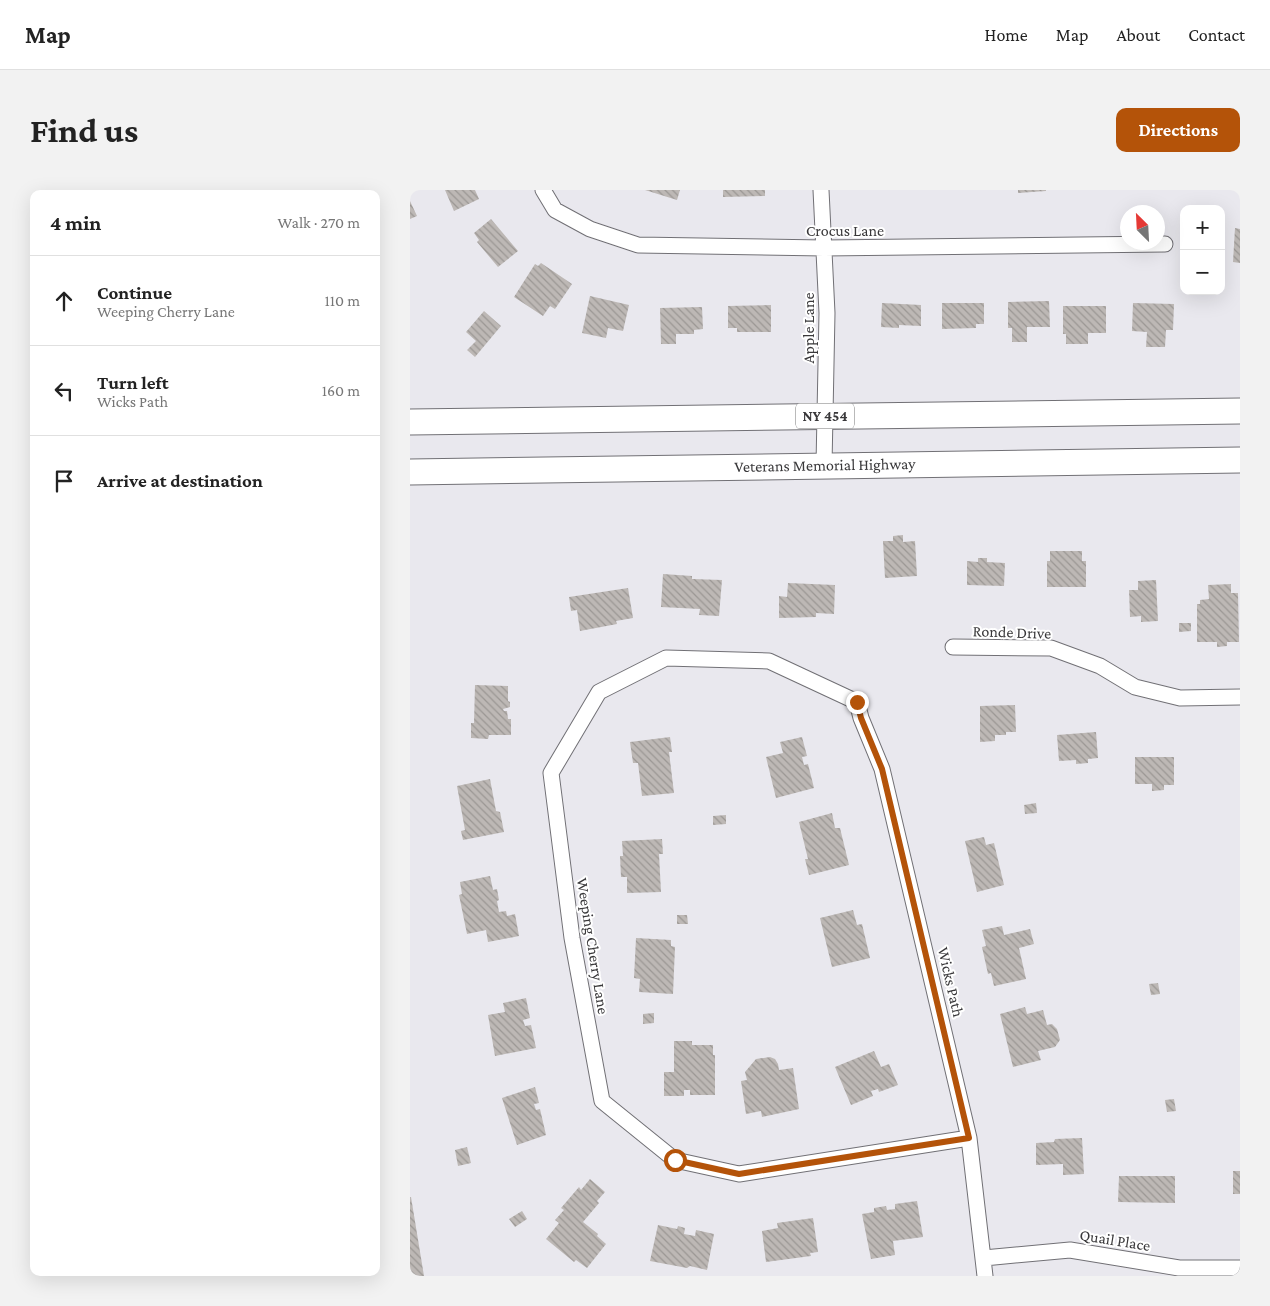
<!DOCTYPE html>
<html lang="en">
<head>
<meta charset="utf-8">
<style>
	body { margin:0; font-family:"Crimson Pro",serif; background:#f2f2f2; color:#222 }
	.controls { position:absolute; right:15px; top:15px; display:grid; overflow:hidden; border-radius:10px; box-shadow:0 5px 20px #0002 }
	.controls button { width:45px; height:45px; display:grid; place-items:center; padding:0; border:0; border-bottom:1px solid #e0e0e0; background:#fff; color:#222; font:25px sans-serif }
	.compass { position:absolute; left:710px; top:15px; width:45px; height:45px; border-radius:50%; background:#fff; box-shadow:0 5px 20px #0002; rotate:336deg }
	.stop { position:absolute; width:15px; height:15px; margin:-11px; border:4px solid #b45309; border-radius:50%; background:#fff }
	.stop.end { background:#b45309; border-color:#fff; box-shadow:0 1px 5px #0008 }
	.list { margin:0; padding:0; list-style:none }
	h2 { display:flex; justify-content:space-between; align-items:center; height:65px; margin:0; padding:0 20px; font-size:21px }
	h2 small { font-size:16px; font-weight:400; color:#767676 }
	.list li { display:grid; grid-template-columns:32px 1fr auto; gap:15px; align-items:center; box-sizing:border-box; height:90px; padding:0 20px; border-top:1px solid #e0e0e0 }
	.list b { display:block; font-size:19px; white-space:nowrap }
	.list p { margin:0; font-size:16px; white-space:nowrap; color:#767676 }
	.list em { font-size:16px; font-style:normal; color:#767676 }
	.icon { flex:none; width:28px; height:28px; fill:none; stroke:currentColor; stroke-width:2; stroke-linecap:round; stroke-linejoin:round }
	.map { position:relative; flex:none; width:830px; height:1086px; overflow:hidden; border-radius:10px }
	header { display:flex; align-items:center; gap:30px; box-sizing:border-box; height:70px; padding:0 25px; background:#fff; border-bottom:1px solid #e0e0e0 }
	header strong { font-size:24px }
	nav { display:flex; gap:28px; margin-inline-start:auto; font-size:18px }
	.intro { display:flex; align-items:center; justify-content:space-between; box-sizing:border-box; height:120px; padding:0 30px }
	h1 { margin:0; font-size:35px }
	.button { padding:12px 22px; border-radius:10px; background:#b45309; color:#fff; font-size:18px; font-weight:700 }
	main { display:flex; gap:30px; padding:0 30px }
	aside { flex:1; background:#fff; border-radius:10px; box-shadow:0 5px 20px #0002 }
	.map>svg:first-child { display:block }
</style>
</head>
<body>
<header>
<strong>Map</strong>
<nav><a>Home</a><a>Map</a><a>About</a><a>Contact</a></nav>
</header>
<div class="intro"><h1>Find us</h1><a class="button">Directions</a></div>
<main>
<aside>
<h2>4 min<small>Walk · 270 m</small></h2>
<ul class="list">
<li><svg class="icon" aria-label="ahead" viewBox="0 0 24 24"><path d="M12 20V5M6 11l6-6 6 6"/></svg><div><b>Continue</b><p>Weeping Cherry Lane</p></div><em>110 m</em></li>
<li><svg class="icon" aria-label="left" viewBox="0 0 24 24"><path d="M17 20v-9H6M10 6l-5 5 5 5"/></svg><div><b>Turn left</b><p>Wicks Path</p></div><em>160 m</em></li>
<li><svg class="icon" aria-label="arrive" viewBox="0 0 24 24"><path d="M6 21V4h12l-3 4 3 4H6"/></svg><div><b>Arrive at destination</b></div></li>
</ul>
</aside>
<div class="map">
<svg width="830" height="1086" viewBox="0 0 830 1086">
	<defs>
		<pattern id="building-back-hatch" width="6" height="6" patternUnits="userSpaceOnUse" patternTransform="scale(1.25)"><rect width="6" height="6" fill="#bdb8b5"/><path d="M-1 5l2 2M0 0l6 6M5-1l2 2" fill="none" stroke="#9b9794"/></pattern>
	</defs>
	<rect width="100%" height="100%" fill="#e9e8ee"/>
	<path fill="url(#building-back-hatch)" d="M35,0h30l4,9 -25,12z
		M235,0h35l-3,10z
		M313,0h42v6l-42,1z
		M608,0h28v1l-28,2z
		M0,11l7,15 -7,3z
		M81,29l27,32 -20,16 -21,-25 2,-2 -5,-7z
		M825,38l5,1v34l-7,-1z
		M131,73l31,21 -17,25 -5,-3 -7,10 -29,-19 21,-33 3,2z
		M180,106l39,9 -6,26 -15,-3 -2,10 -24,-5z
		M639,111l1,26h-23v15h-15v-14h-4v-26z
		M472,113l39,2v21l-22,-1v3l-18,-1z
		M532,113h42v21h-8v4l-34,1z
		M723,113l41,1 -1,26h-7l-1,17h-19l1,-15 -15,-1z
		M361,115v27h-34v-4h-9v-22z
		M653,116h43v27h-18v11h-22v-10h-3z
		M292,117l1,22 -9,1v4h-18v10h-15l-1,-36z
		M74,121l17,15 -26,31 -8,-7 9,-9 -10,-9z
		M493,345v7l12,-1 2,35 -32,2 -2,-37h10v-5z
		M640,361h32v10h4v26h-39v-26h3z
		M568,368h9v4l18,1 -1,23 -37,-1v-24l11,1z
		M253,384l29,2v3l30,1 -3,36 -20,-1 1,-6 -39,-2z
		M746,390l2,41 -17,1v-6l-11,1 -1,-27h9v-9z
		M378,393l47,2 -1,29 -18,-1v4l-37,1v-22l8,1z
		M821,394v9h7l1,49h-12v4l-10,1v-5h-20v-38h3v-4l9,-1 -1,-14z
		M218,398l5,30 -17,3 1,3 -37,7 -3,-21 -6,1 -2,-14z
		M769,433h12v8l-12,1z
		M65,495l33,1v15l2,1v5l-7,2 1,2h3l1,8h3v16h-22l-1,4 -17,-1v-15h3z
		M605,515l1,27h-10v3h-11v6l-15,1v-36z
		M686,542l2,26 -10,1v4l-12,1v-4l-17,1 -2,-26z
		M260,547l2,15h-3l5,41 -32,3 -4,-33h-5l-3,-21z
		M392,547l5,19 -5,1 2,8 4,-1 6,24 -38,10 -10,-41 17,-4 -3,-11z
		M725,567h39v28h-10v5l-12,1v-7h-17z
		M80,589l6,32 4,1 4,20 -41,8 -2,-9 4,-1 -8,-44z
		M626,613l1,10 -12,1 -1,-9z
		M422,623l3,15h5l9,37 -40,10 -4,-16h3l-9,-37z
		M316,625v9l-13,1v-9z
		M574,647l2,8 8,-2 10,42 -27,7 -12,-51z
		M252,649l1,15h-4l2,38 -34,1v-16h-6l-1,-21h3l-1,-15z
		M80,686l3,14 4,-1 2,11 -2,1 2,11 7,-1 1,5 8,-2 4,22 -31,6 -2,-12 -19,4 -8,-39 3,-1 -2,-12z
		M443,720l4,15 5,-1 8,34 -38,9 -12,-49z
		M267,725h10l1,9h-11z
		M592,736l2,9 26,-6 4,15 -15,4 7,31 -32,7 -3,-13 -3,1 -6,-27 4,-1 -4,-16z
		M226,748l35,2v6l4,1 -2,47 -34,-2 1,-13 -6,-1z
		M748,793l2,11 -9,1 -2,-11z
		M116,808l4,20 -7,2 2,6 6,-1 5,23 -41,8 -7,-41 17,-3 -2,-9z
		M615,817l2,7 16,-4 4,15 5,-1 5,5 3,11 -5,7 -17,4 3,9 -28,7 -13,-53z
		M244,823v10l-11,1v-10z
		M264,851h18v4h21v10h2v40h-25v-5h-6v6h-20v-24h10z
		M464,861l7,16 8,-3 9,21 -19,7 -1,-3 -7,2 2,5 -22,9 -16,-38z
		M360,867l5,2 3,5 1,6 14,-2 6,41 -37,8 -1,-6 -15,3 -5,-33 6,-1 -2,-8 11,-13z
		M125,897l4,16 -5,1 2,6 4,-1 6,26 -29,10 -15,-47z
		M764,909l2,12 -9,1 -2,-12z
		M672,948l2,36 -21,1v-11l-27,1v-22l18,-1 1,-3z
		M57,957l4,16 -13,3 -3,-16z
		M823,981h7v23h-7z
		M709,986h56v27l-57,-1z
		M180,989l15,13 -8,9 2,2 -16,19 15,12 -1,2 9,8 -19,24 -11,-8 -2,2 -28,-23 13,-16 -4,-3 9,-10 -3,-2 18,-21 2,3z
		M0,1007h1l13,79h-14z
		M507,1011l6,36 -30,4 2,14 -24,4 -9,-45 12,-2v-4l12,-2 1,4 8,-1v-5z
		M112,1021l5,8 -12,8 -6,-8z
		M403,1028l5,34 -8,1 1,3 -45,6 -4,-31 16,-3 -1,-5z
		M248,1035l19,4 1,-3 7,2 -1,6 11,2 1,-6 18,4 -7,36 -17,-4 -3,2 -37,-7z"/>
	<g fill="none" stroke-linecap="round" stroke-linejoin="round">
		<g stroke="#717075" stroke-width="17">
			<path id="minor" d="M133,0l12,20 35,19 48,16 186,3 341,-4
				M411,0l6,123 -3,152
				M543,457l98,1 49,18 35,21 45,11 60,-1
				M559,948l-230,36 -64,-14 -73,-59 -30,-163 -21,-165 48,-81 67,-34 103,3 88,41 4,16 21,51 87,369 16,138
				M574,1068l86,-8 109,18h61"/>
		</g>
		<g stroke="#717075" stroke-width="27">
			<path id="primary" d="M0,232l830,-11
				M0,282l830,-12"/>
		</g>
		<use href="#minor" stroke="#fff" stroke-width="15"/>
		<use href="#primary" stroke="#fff" stroke-width="25"/>
	</g>
	<g fill="none" stroke-linecap="round" stroke-linejoin="round">
		<path stroke="#b45309" stroke-width="6" d="M265,970l64,14 230,-36 -87,-369 -21,-51 -4,-16"/>
	</g>
	<g text-anchor="middle" dominant-baseline="central" stroke-width="4" stroke-linejoin="round" paint-order="stroke">
		<rect fill="#fff" stroke="#747475" stroke-width="1" x="386" y="213.5" width="58" height="25" rx="4"/>
		<g font-size="15" font-weight="bold" fill="#39383a">
			<text x="415" y="226">NY 454</text>
		</g>
		<g font-size="16" fill="#39383a" stroke="#fff">
			<text x="435" y="40">Crocus Lane</text>
			<text transform="translate(398 138) rotate(-90)">Apple Lane</text>
			<text transform="translate(415 275) rotate(-1)">Veterans Memorial Highway</text>
			<text transform="translate(602 442) rotate(2)">Ronde Drive</text>
			<text transform="translate(183 756) rotate(81)">Weeping Cherry Lane</text>
			<text transform="translate(541 792) rotate(77)">Wicks Path</text>
			<text transform="translate(705 1050) rotate(9)">Quail Place</text>
		</g>
	</g>
</svg>
<div class="controls">
<button>+</button>
<button>−</button>
</div>
<svg class="compass" viewBox="-18 -18 36 36"><path d="M0-13l5 13h-10z" fill="#e53935"/><path d="M0 13l5-13h-10z" fill="#767676"/></svg>
<div class="stop" style="left:265px;top:970px"></div>
<div class="stop end" style="left:447px;top:512px"></div>
</div>
</main>
</body>
</html>
